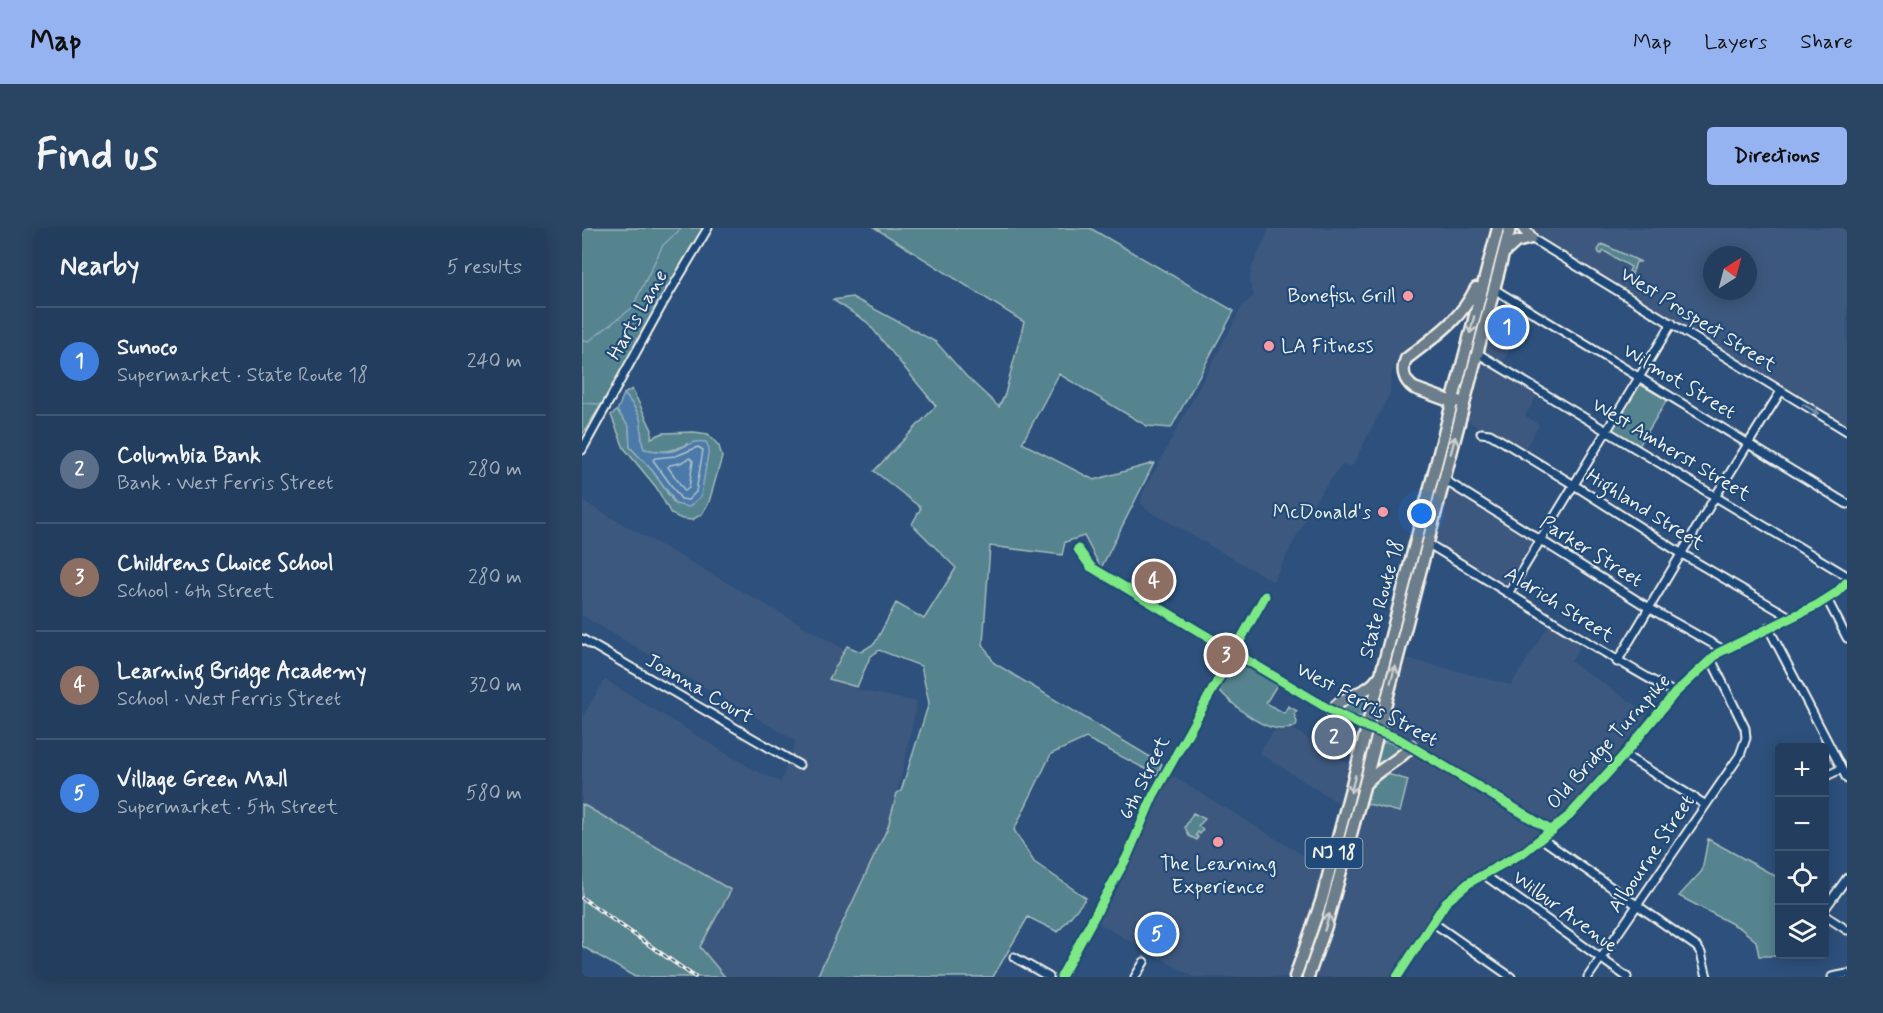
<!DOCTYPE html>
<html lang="en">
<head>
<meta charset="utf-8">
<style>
	body { margin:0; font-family:Mynerve,sans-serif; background:#2a4463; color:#f1f3f6 }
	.controls { position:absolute; right:18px; bottom:18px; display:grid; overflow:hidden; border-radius:6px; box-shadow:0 3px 15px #0003 }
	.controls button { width:54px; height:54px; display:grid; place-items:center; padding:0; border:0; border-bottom:2px solid #3f5672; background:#223d5d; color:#f1f3f6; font:30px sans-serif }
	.compass { position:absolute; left:1121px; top:18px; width:54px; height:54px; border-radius:50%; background:#223d5d; box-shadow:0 3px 15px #0003; rotate:36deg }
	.you { position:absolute; left:840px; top:286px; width:21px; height:21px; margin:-15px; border:4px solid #fff; border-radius:50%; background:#1a73e8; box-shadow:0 0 0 9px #1a73e833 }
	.badge { display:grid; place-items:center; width:39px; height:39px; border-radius:50%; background:#95b2f1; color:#fff; font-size:20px; font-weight:700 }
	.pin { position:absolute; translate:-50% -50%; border:3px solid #fff; box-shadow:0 2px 6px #0006 }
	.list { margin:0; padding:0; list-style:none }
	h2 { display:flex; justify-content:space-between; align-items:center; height:78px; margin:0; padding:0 24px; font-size:26px }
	h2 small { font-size:20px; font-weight:400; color:#a2aebc }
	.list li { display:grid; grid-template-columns:39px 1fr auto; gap:18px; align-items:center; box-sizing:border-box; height:108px; padding:0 24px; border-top:2px solid #3f5672 }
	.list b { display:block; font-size:22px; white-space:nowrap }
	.list p { margin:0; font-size:20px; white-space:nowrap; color:#a2aebc }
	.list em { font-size:20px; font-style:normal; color:#a2aebc }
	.icon { flex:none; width:33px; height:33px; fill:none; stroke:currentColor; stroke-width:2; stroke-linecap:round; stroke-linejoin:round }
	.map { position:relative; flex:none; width:1265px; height:749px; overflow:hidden; border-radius:6px }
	header { display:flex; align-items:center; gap:36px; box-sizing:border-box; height:84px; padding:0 30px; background:#95b2f1; color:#111 }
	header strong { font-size:28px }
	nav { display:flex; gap:33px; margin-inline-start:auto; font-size:21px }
	.intro { display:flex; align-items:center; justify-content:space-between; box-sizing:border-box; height:144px; padding:0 36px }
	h1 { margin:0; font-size:42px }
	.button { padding:15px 27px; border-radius:6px; background:#95b2f1; color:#111; font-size:21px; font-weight:700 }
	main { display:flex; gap:36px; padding:0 36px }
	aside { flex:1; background:#223d5d; border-radius:6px; box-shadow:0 3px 15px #0003 }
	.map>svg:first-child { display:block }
</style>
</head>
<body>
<header>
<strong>Map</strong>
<nav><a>Map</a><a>Layers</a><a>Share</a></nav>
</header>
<div class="intro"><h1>Find us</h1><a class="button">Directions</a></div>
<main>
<aside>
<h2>Nearby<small>5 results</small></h2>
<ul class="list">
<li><span class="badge" style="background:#3f7fe0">1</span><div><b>Sunoco</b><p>Supermarket · State Route 18</p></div><em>240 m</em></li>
<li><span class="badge" style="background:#5c6f8a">2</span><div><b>Columbia Bank</b><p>Bank · West Ferris Street</p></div><em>280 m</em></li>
<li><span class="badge" style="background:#8d6e63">3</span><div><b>Childrens Choice School</b><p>School · 6th Street</p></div><em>280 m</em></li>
<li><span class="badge" style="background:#8d6e63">4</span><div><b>Learning Bridge Academy</b><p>School · West Ferris Street</p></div><em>320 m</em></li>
<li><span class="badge" style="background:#3f7fe0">5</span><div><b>Village Green Mall</b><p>Supermarket · 5th Street</p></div><em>580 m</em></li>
</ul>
</aside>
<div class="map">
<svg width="1265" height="749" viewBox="0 0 1265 749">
	<rect width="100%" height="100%" fill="#2d517c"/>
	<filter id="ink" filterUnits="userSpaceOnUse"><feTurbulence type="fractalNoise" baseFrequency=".0167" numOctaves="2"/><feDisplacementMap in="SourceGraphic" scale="12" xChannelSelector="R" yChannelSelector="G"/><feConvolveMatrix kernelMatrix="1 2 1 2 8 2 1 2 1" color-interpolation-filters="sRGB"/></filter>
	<g filter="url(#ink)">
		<path fill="#3e597e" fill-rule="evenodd" d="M688,0h228l-12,41 -19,38 -12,13 -60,47 -4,8 -1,18 -38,73 -10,-1 -25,33 -44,83 -126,-71 -6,-7 1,-8 101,-190 11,-9 -4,-12 1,-15z
			M941,0h324v203l-287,-176zM1130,27h36v36h-36z
			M906,82l33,20 -21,36 40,25 -15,25 14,9 -17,29 -62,-38z
			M861,251l99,61 -33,52 -82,-49z
			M0,273l276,156 -4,32 63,13 -14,67 -15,58 -71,150h-92l-25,-30 30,-57 -148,-86v-86l23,-38 147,89 29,13 15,-41 -214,-126z
			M970,392l32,20 -13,22 84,56 -103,113 -69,43 -37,28 -49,75h-89l89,-321 114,29z
			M709,500l66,41 -10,36 -10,-3 -78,-49 14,-21z
			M584,544l163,99 -34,106h-101l-101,-57z"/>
		<path fill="#54838e" stroke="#a4babb" stroke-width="1.5" d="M0,0h127l-20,38 -107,169z
			M293,0h215l144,83 -63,117 -24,-2 -88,-52 -37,69 72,37 60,-17 -53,105 -17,-32 -19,6 -3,13 -72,-9 -7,98 11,19 168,101 -5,11 -71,-37 -35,16 -37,76 20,32 52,36 -28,34 -30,-15 -35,60h-176l71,-150 9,-34 4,-2 28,-88 -8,-37 -42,-16 -9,7 -13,30 -28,-8 18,-33 14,6 14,-9 21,-40 28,16 32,-51 -44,-44 9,-16 -47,-37 62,-65 -69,-84 -34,-22 19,-3 84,45 30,34 33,31 6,-13 19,-72z
			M1020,16l39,18h-5l-4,12 -3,-3 2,-4 -27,-16 -3,3 -2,-1 -1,-3z
			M1057,156l28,16 -28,46 -25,-15 -1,-3z
			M50,161l20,41 -1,8 12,-5 31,-1 14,2 11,12 3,11 -13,45 -7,12 -10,6 -10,-1 -11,-5 -15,-27 -32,-39 -13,-33 6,-4 12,15 1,21 22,23 23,34 12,-60c-15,8 -26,9 -43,5 -4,-9 -2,-15 -3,-25 -1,-11 -10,-22 -17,-30z
			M656,431l40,24 -12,20 18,10 4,-7 9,5 -3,3 3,8 -1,4c-26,13 -61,-19 -78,-37z
			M788,464l-6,25 -10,-1 -14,-6v-5z
			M803,513l17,6v4l-27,16 5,-25 4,1z
			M806,541l-1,5 21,6 -8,32 -36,-9 5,-17z
			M0,576l149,86 -31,57 25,30h-90l-53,-31z
			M611,585l12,6 -7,7 5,4 -3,4 -2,-2 -2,3 2,2 -1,3 -8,-4 -4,-9z
			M1126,611l71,39 1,72 -4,6h-17l-3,-15 -16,-13 -61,-32 23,-25z"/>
		<path fill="#4b7aa8" stroke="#8faac2" stroke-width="1.5" d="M42,166c7,8 16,20 17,30 1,10 -1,16 3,25 10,2 19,4 29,2 13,-3 19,-12 33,-9l3,6 -8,48 -12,11 -14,-3 -3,-7 -20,-27 -22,-23 -1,-21 -12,-15z"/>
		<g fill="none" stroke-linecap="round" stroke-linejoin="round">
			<path stroke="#b0c1ce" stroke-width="1.5" d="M116,219l5,3 -7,42 -8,8 -7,-1 -28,-39 2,-2 21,-2z
				M108,230l3,3 -4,27 -4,3 -17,-24 2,-2 10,-2z"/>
			<path stroke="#8faac2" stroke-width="1.5" d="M0,112l7,1 43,-33 31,-63 19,-17
				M0,175l17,1"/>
			<g stroke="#f4f1e8" stroke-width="11">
				<path id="minor" d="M949,10l316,193
					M912,61l353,215
					M895,125l370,223
					M899,205l9,1 12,7 72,44 108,69 108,63
					M0,222l80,-145 46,-77
					M861,251l206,129 73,41
					M845,315c83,50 163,104 248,150
					M496,321l13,18 241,144 27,13 40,15 153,92
					M927,364l163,-269
					M1242,372l5,3 18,35
					M1186,399l79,152
					M0,411l217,126
					M1035,434l98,-165 66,-106
					M1042,527l82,50
					M1242,549l17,-8
					M960,611l155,108 4,6 6,24
					M901,646l144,103
					M1242,682l23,-32
					M1242,687l23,15
					M850,694l79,55
					M432,729l35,20
					M479,749l66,-120 26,-61 112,-200
					M553,749l9,-15
					M815,749l49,-75 24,-20 54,-30 45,-36 55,-61 51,-62 43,-40 99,-48 19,-12 11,-11
					M1006,749l152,-222 6,-17 -1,-10 -34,-69
					M1250,749l15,-3"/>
			</g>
			<g stroke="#f4f1e8" stroke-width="15">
				<path id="highway" d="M923,24l11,-10 15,-4 -8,-10
					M876,173l-6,1 -38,-14c-10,-7 -13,-18 -8,-29 29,-23 53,-37 70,-71
					M750,483c14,-20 33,-14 47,-34
					M784,555c14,-16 34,-22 45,-37
					M713,749l27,-78 176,-671
					M726,749l18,-51 39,-143 145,-555"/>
			</g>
			<use href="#minor" stroke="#1f4a7a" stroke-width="7"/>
			<use href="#highway" stroke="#6c7d8b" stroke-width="10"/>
			<g stroke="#f4f1e8" stroke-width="4">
				<path id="rail" d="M0,670l113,79"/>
			</g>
			<use href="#rail" stroke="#1f4a7a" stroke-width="1.5" stroke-dasharray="4.5" stroke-linecap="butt"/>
			<g stroke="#1f4a7a" stroke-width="13">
				<path id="cycleway" d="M496,321l13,18 241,144 27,13 40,15 153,92
					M479,749l66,-120 26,-61 112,-200
					M815,749l49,-75 24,-20 54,-30 45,-36 55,-61 51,-62 43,-40 99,-48 19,-12 11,-11"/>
			</g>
			<use href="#cycleway" stroke="#7ce984" stroke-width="9"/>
		</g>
		<defs><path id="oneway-shaft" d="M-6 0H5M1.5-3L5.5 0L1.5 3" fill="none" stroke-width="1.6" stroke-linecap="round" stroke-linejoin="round" transform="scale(1.5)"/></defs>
		<g stroke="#cbcecc">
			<use href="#oneway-shaft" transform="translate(890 97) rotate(104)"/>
			<use href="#oneway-shaft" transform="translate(871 217) rotate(-75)"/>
			<use href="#oneway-shaft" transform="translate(811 446) rotate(-75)"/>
			<use href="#oneway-shaft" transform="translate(771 556) rotate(105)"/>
			<use href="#oneway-shaft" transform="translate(745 694) rotate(-73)"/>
		</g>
		<use stroke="#748da6" href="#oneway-shaft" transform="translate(1229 181) rotate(31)"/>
	</g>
	<g fill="#ff9aa2" stroke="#1f4a7a" stroke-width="2">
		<circle cx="826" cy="68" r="6"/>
		<circle cx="687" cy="118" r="6"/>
		<circle cx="801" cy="284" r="6"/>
		<circle cx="636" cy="614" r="6"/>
	</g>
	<g text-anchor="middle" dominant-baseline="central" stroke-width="4.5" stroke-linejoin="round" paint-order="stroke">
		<rect fill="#1f4a7a" stroke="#b4bfc7" stroke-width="1.5" x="723.5" y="610" width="57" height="30" rx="4.5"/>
		<g font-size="18" font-weight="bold" fill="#f4f1e8">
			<text x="752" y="625">NJ 18</text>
		</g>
		<g font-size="20" fill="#f4f1e8" stroke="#1f4a7a" text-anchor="end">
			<text x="814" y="68">Bonefish Grill</text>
			<text x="699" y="118" text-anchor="start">LA Fitness</text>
			<text x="789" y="284">McDonald's</text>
			<text x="636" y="636" text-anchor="middle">The Learning<tspan x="636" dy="23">Experience</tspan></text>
		</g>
		<g font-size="20" fill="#f4f1e8" stroke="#1f4a7a">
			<text transform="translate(56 87) rotate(-60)">Harts Lane</text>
			<text transform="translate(1116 92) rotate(32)">West Prospect Street</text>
			<text transform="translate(1097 154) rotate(31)">Wilmot Street</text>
			<text transform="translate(1089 222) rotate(31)">West Amherst Street</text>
			<text transform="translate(1063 282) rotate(32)">Highland Street</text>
			<text transform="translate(1009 324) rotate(32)">Parker Street</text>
			<text transform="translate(800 371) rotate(-75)">State Route 18</text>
			<text transform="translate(977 377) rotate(32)">Aldrich Street</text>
			<text transform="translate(117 461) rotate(30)">Joanna Court</text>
			<text transform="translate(785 477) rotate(28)">West Ferris Street</text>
			<text transform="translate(1027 514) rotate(-48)">Old Bridge Turnpike</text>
			<text transform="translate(563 550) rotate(-64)">6th Street</text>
			<text transform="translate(1070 626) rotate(-56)">Albourne Street</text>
			<text transform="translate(983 684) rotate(36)">Wilbur Avenue</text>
		</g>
	</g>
</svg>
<div class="controls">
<button>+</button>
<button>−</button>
<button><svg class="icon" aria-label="locate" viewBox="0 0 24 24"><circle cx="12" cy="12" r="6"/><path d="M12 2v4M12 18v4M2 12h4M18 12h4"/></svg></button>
<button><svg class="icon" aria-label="layers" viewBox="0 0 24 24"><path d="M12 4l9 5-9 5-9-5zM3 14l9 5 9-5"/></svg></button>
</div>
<svg class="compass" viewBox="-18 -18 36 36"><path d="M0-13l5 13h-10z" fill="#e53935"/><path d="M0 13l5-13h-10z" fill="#a2aebc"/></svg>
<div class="you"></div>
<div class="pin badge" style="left:925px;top:99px;background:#3f7fe0">1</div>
<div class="pin badge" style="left:752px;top:509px;background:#5c6f8a">2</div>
<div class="pin badge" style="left:644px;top:427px;background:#8d6e63">3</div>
<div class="pin badge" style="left:572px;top:353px;background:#8d6e63">4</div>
<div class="pin badge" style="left:575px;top:706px;background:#3f7fe0">5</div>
</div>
</main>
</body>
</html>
